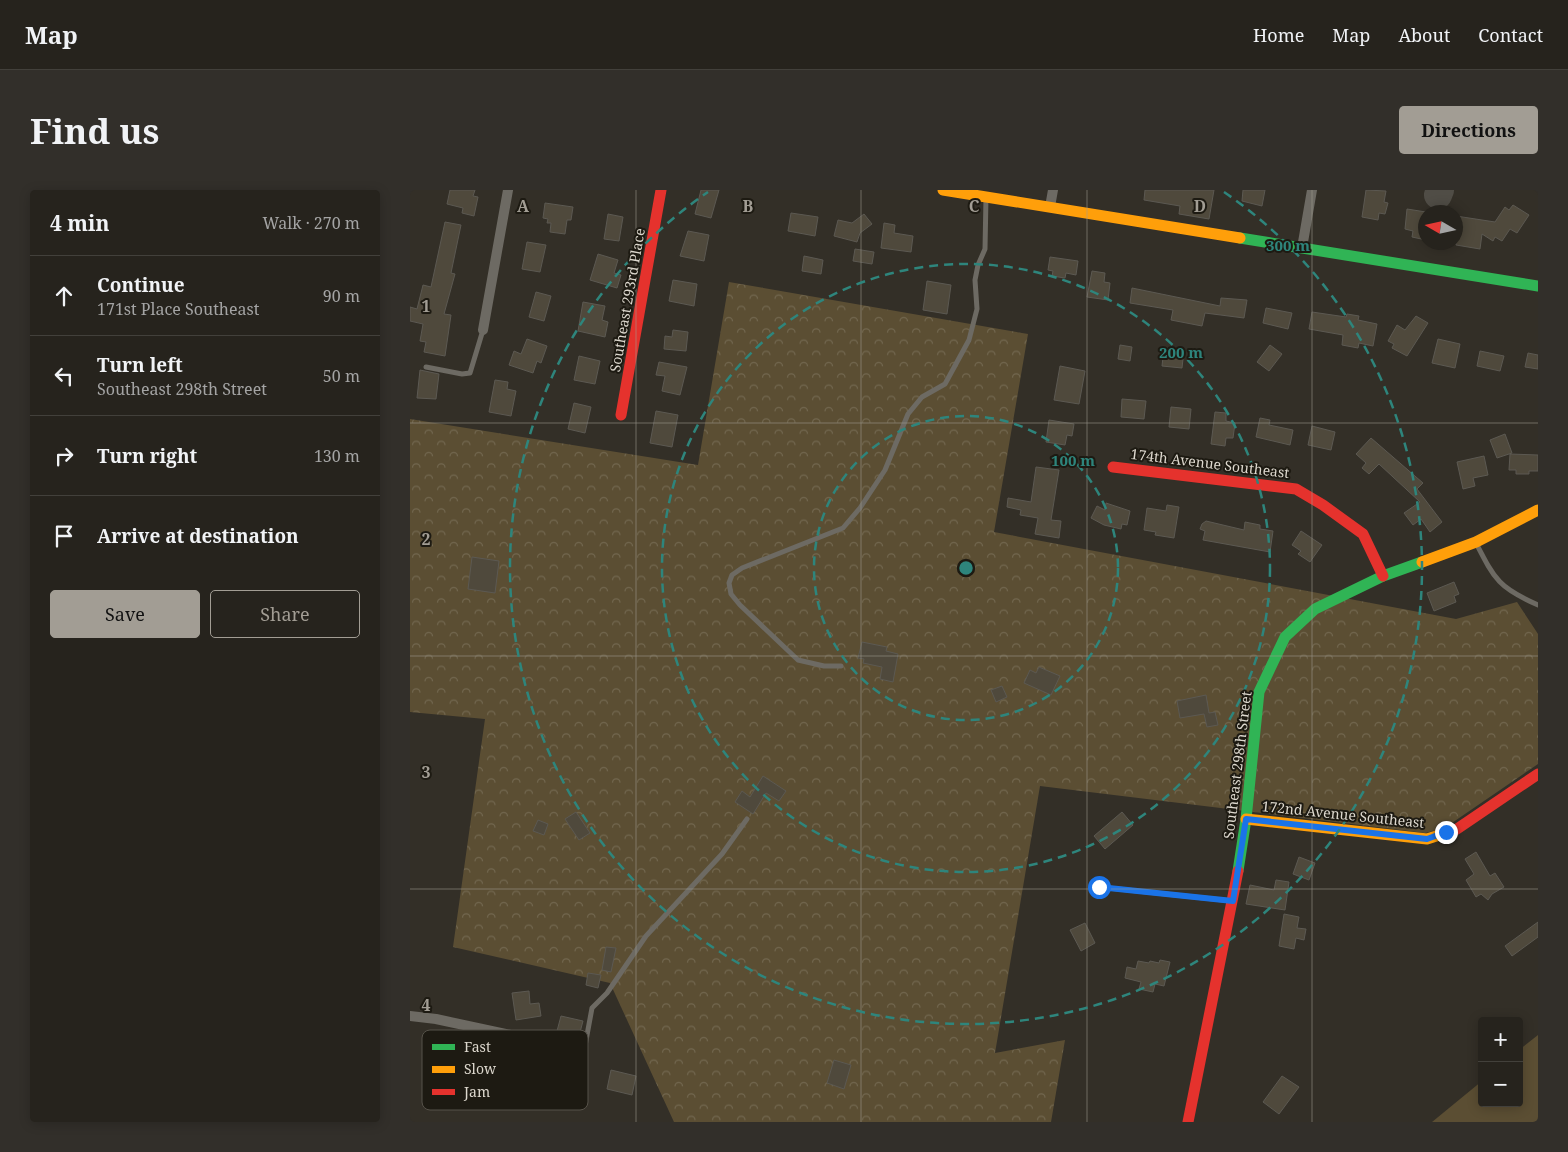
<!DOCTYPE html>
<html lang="en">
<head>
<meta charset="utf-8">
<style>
	body { margin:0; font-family:"Noto Serif",serif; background:#322f2a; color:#f1f3f6 }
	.controls { position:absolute; right:15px; bottom:15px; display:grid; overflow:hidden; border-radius:5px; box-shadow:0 2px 12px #0003 }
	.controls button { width:45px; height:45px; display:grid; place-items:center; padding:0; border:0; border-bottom:1px solid #42403b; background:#26231d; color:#f1f3f6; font:25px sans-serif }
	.compass { position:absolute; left:1008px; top:15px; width:45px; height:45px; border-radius:50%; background:#26231d; box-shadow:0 2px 12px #0003; rotate:279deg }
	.stop { position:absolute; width:15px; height:15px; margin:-11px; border:4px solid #1a73e8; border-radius:50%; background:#fff }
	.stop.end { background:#1a73e8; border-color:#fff; box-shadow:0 1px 5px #0008 }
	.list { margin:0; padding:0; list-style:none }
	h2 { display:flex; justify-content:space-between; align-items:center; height:65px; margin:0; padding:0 20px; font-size:21px }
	h2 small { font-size:16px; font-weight:400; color:#a4a4a4 }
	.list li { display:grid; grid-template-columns:32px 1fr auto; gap:15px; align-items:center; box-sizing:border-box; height:80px; padding:0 20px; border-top:1px solid #42403b }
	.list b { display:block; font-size:19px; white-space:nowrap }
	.list p { margin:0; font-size:16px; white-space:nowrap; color:#a4a4a4 }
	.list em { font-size:16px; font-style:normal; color:#a4a4a4 }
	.actions { display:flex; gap:10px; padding:15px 20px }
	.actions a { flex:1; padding:11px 0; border:1px solid #a29d94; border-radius:5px; text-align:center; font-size:18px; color:#a29d94 }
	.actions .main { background:#a29d94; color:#111 }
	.icon { flex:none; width:28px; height:28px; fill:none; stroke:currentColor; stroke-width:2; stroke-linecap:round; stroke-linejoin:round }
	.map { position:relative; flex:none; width:1128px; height:932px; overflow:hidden; border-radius:5px }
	header { display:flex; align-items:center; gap:30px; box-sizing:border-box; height:70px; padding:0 25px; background:#26231d; border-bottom:1px solid #42403b }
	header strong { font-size:24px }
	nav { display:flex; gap:28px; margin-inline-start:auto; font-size:18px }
	.intro { display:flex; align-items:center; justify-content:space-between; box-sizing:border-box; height:120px; padding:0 30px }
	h1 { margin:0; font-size:35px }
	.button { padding:12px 22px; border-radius:5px; background:#a29d94; color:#111; font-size:18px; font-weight:700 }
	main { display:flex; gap:30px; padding:0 30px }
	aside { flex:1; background:#26231d; border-radius:5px; box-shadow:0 2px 12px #0003 }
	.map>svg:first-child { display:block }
</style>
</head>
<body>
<header>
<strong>Map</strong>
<nav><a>Home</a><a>Map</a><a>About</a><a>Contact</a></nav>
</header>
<div class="intro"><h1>Find us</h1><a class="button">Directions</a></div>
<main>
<aside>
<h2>4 min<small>Walk · 270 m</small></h2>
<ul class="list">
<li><svg class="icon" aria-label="ahead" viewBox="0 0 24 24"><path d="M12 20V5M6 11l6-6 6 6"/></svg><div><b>Continue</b><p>171st Place Southeast</p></div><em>90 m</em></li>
<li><svg class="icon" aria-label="left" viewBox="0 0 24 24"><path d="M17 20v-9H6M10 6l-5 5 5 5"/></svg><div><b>Turn left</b><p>Southeast 298th Street</p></div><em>50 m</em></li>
<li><svg class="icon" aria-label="right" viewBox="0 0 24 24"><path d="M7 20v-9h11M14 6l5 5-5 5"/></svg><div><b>Turn right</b></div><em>130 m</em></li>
<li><svg class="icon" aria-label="arrive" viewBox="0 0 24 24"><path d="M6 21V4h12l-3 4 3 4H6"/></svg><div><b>Arrive at destination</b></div></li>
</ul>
<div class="actions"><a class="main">Save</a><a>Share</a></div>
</aside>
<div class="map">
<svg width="1128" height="932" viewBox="0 0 1128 932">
	<defs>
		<pattern id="forest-crowns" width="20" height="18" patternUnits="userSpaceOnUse" patternTransform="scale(1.25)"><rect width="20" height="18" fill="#5b4e33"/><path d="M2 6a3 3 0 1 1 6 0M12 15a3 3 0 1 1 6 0" fill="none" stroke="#72674f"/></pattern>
	</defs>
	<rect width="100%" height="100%" fill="#332f27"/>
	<path fill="#5b4e33" d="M1128,845v87h-106l50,-41v22h37v-53z"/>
	<path fill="url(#forest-crowns)" d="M319,92l299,52 -34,198 462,87 61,-17 21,32v130l-95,65 -18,4 -385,-47 -45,267 70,-13 -14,82h-377l-64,-139 -157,-36 32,-228 -75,-7v-293l288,46z"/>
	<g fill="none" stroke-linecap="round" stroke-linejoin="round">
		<path stroke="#504d46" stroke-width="28" d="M1028,5l2,-5"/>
	</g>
	<path fill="#4f493c" stroke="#5c5952" d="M40,0h25l-2,6 5,1 -4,19 -12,-3 1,-5 -16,-4z
		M291,0h18l-8,28 -16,-4z
		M735,0h69l-5,29 -30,-5 1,-8 -36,-6z
		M833,0h22l-3,16 -20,-5z
		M956,0l20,1 -2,11 4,1 -3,11 -6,-1 -1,7 -16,-3z
		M135,13l28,4 -2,13h-4l-2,14 -15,-2 1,-9h-4l1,-4 -5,-1z
		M1103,15l16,10 -12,18 -7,-4 -8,12 -7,-4 -2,4 -11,-7 -2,15 -24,-4v-29l39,6 10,-15 4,3z
		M997,19l19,3v28l-14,-3 1,-6 -8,-2z
		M381,23l27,4 -3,19 -27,-5z
		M198,24l15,3 -4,24 -15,-2z
		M454,24l8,10 -12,9 -3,9 -23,-6 4,-16 14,3z
		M35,32l16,3 -10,48 4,1 -11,40 7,1 -6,41 -21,-4 2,-10 -6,-1 3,-17 -13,-3v-14l7,2 6,-24 8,2z
		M474,33l11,2 -1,8 19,3 -2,16 -30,-4z
		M278,41l21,4 -5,26 -24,-5z
		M117,52l19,3 -6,27 -18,-3z
		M445,59l19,3 -2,12 -19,-3z
		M188,64l20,6 -4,13 7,2 -4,13 -27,-8z
		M394,66l19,4 -2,14 -19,-3z
		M640,67l28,4 -2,14 -10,-2 -1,5 -13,-2 1,-5 -5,-1z
		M682,81l13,2 -1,9 6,1 -2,17 -21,-3z
		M263,90l24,4 -3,22 -25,-5z
		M517,91l24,4 -4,29 -24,-4z
		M722,98l88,18 1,-8 26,2 -3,18 -39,-5 -3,13 -31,-6 2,-10 -43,-7z
		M126,102l15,4 -7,25 -15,-4z
		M173,112l22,4 -3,14 6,2 -3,15 -27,-6z
		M856,118l26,5 -4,16 -25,-6z
		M902,122l34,5 1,-3 12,2 -1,4 19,4 -4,22 -14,-3 -1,5 -16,-3 1,-10 -34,-6z
		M1006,126l12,7 -21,33 -15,-8 2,-4 -6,-3 9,-16 8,5z
		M263,140l15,2 -2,19 -22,-2 1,-13 7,1z
		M117,149l20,7 -6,17 -4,-2 -4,12 -24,-8 5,-14 7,3z
		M1028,149l22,5 -5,24 -23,-5z
		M710,155l12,2 -2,14 -12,-2z
		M860,155l12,9 -13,17 -12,-9z
		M754,158l20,2 -2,18 -20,-2z
		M1070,161l24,5 -4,15 -23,-5z
		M1118,163l10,2v14l-13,-2z
		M169,166l21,5 -5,23 -21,-4z
		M249,172l28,5 -7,28 -18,-4 3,-15 -9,-1z
		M650,176l25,5 -6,33 -25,-4z
		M10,180l19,4 -3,25 -19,-1z
		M85,190l13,2 -1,7 9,2 -5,25 -22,-4z
		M712,209l24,2 -2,18 -23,-2z
		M164,213l17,4 -6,26 -17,-4z
		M761,217l20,2 -2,20 -20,-2z
		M246,221l22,4 -6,32 -22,-4z
		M805,222l11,1v8l9,2 -2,15h-7l-1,8 -14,-2z
		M850,228l10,2 -1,5 24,5 -3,15 -34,-8z
		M639,230l25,4 -2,12 -5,-1 -2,10 -19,-3z
		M902,236l23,6 -4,18 -23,-5z
		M1095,244l7,19 -15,5 -7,-18z
		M961,248l52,45 -6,6 25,33 -12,10 -9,-13 -8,6 -9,-12 16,-11 -41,-38 -10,10 -7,-6 4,-5 -10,-9z
		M1100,264l28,1v16h-9v3h-13v-4h-7z
		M1074,266l4,19 -15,3 2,8 -12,3 -6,-27z
		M626,277l23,3 -8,50 10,1 -2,17 -24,-4 3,-16 -18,-3 1,-5 -14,-3 1,-9 23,4z
		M696,313l24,8 -3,14 -5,-1 -1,5 -17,-4 -13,-7 6,-12 8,4z
		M757,315l12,2 -5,31 -19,-3 1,-3 -12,-2 3,-22 19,3z
		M796,331l38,9 1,-8 15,3v4l13,2 -3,21 -67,-12 2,-9 -5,-2 2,-5z
		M891,341l21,14 -12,17 -12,-8 3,-3 -9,-6z
		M62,367l27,4 -4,32 -27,-4z
		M1044,392l5,12 -5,2 2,6 -22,9 -7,-18z
		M452,452l25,5 -1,4 12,3 -5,28 -13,-3 2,-12 -19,-4 1,-4 -6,-1z
		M629,477l21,9 -9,19 -27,-12 6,-13 6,3z
		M592,496l5,11 -11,5 -5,-12z
		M796,505l3,18 6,-1 3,13 -11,2 -3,-13 -24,4 -3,-17z
		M353,586l23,15 -7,10 -13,-8 -13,21 -18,-12 7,-11 8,6z
		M166,622l14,21 -11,7 -14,-21z
		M712,622l11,13 -28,24 -11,-13z
		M128,630l10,4 -4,11 -11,-4z
		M1066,662l14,24 5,-3 9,14 -12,7 -4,6 -7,-6 -5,3 -10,-17 8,-6 -9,-15z
		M889,667l16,6 -6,17 -16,-6z
		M866,690l13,2 -4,28 -39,-6 4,-19 24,5z
		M874,724l15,3 -2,11 9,1 -2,11 -8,-2 -2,11 -15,-3z
		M1128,732v15l-26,19 -7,-10z
		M675,733l10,20 -14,8 -11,-21z
		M196,757l10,1 -5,24 -9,-2z
		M750,770l10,2 -6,24 -9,-2 -2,8 -14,-3 2,-7 -16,-4 2,-11 9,2 2,-8 11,2 1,-2 9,2z
		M178,783l13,2 -3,13 -12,-3z
		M119,801l1,13 9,-1 2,13 -25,4 -4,-27z
		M151,826l22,5 -4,15 -22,-5z
		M424,870l17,5 -7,24 -17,-6z
		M201,880l25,6 -4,19 -25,-6z
		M872,886l17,11 -20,27 -16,-12z"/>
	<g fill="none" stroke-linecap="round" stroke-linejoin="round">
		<path stroke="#6d6a63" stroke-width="5" d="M16,177l36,7 8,-1 13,-43
			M1066,353c19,37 23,45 62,62
			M431,476h-17l-26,-6 -58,-55 -9,-11 -2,-11 3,-8 10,-7 101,-40 17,-20 25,-38 23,-56 14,-17 23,-13 24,-44 8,-31 -2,-29 3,-15 7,-16 1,-52
			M689,697l133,14
			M171,860l4,-4 7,-38 15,-15 39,-57 76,-82 25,-35"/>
		<path stroke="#6d6a63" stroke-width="10" d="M640,17l3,-17
			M892,58l10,-58
			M73,140l25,-140
			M0,826l26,3 145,31"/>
		<path stroke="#30b455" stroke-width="11" d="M830,48l298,48
			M828,681l8,-52 13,-127 26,-55 30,-28 68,-33 39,-14"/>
		<path stroke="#ff9f0a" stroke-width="11" d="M533,0l297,48
			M1012,372l54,-20 62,-32
			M836,629l181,20 22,-7"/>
		<path stroke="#e5322d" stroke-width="11" d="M211,225l40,-225
			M703,277l183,22 27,16 40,29 20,42
			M1039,642l8,-3 81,-55
			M778,932l50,-251"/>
	</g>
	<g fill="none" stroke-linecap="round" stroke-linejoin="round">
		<path stroke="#1a73e8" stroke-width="6" d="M689,697l134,14 13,-82 181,20 19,-7"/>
	</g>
	<path fill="none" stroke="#a29d94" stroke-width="1" stroke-opacity="0.55" d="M226,0v932M451,0v932M677,0v932M902,0v932M0,233h1128M0,466h1128M0,699h1128"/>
	<g fill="none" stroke="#2e857c" stroke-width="2.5" stroke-dasharray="9 6">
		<circle cx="556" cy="378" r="152"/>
		<circle cx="556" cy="378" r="304"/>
		<path d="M814 2A456 456 0 1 1 298 2"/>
	</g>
	<g text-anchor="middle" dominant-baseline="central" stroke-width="4" stroke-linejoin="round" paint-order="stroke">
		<g font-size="14" fill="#ddd8ce" stroke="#1d1a12">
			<text transform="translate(217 110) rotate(-80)">Southeast 293rd Place</text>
			<text transform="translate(800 273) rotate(7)">174th Avenue Southeast</text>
			<text transform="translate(827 575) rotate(-83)">Southeast 298th Street</text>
			<text transform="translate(933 624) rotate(6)">172nd Avenue Southeast</text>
		</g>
	</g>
	<rect x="12" y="840" width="166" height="80" rx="8" fill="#1d1a12" stroke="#57534a" stroke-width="1"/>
	<rect x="22" y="854" width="23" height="6" fill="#30b455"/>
	<rect x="22" y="876" width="23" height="7" fill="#ff9f0a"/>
	<rect x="22" y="899" width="23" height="6" fill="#e5322d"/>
	<g font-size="14" fill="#ddd8ce">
		<text x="54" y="862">Fast</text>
		<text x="54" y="884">Slow</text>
		<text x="54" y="907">Jam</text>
	</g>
	<g font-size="16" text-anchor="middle" font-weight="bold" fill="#a29d94" stroke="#1d1a12" stroke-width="4" stroke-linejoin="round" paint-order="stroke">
		<text x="113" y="22">A</text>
		<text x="338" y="22">B</text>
		<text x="564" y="22">C</text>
		<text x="790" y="22">D</text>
		<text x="16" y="122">1</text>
		<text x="16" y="355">2</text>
		<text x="16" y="588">3</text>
		<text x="16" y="821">4</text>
	</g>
	<circle cx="556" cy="378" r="8" fill="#2e857c" stroke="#1d1a12" stroke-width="2.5"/>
	<g font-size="15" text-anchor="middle" font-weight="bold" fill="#2e857c" stroke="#1d1a12" stroke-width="4" stroke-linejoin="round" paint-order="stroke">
		<text x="878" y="61">300 m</text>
		<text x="771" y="168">200 m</text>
		<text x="663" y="276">100 m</text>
	</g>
</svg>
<div class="controls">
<button>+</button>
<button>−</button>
</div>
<svg class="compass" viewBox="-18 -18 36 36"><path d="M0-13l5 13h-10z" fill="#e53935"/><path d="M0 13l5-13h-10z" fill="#a4a4a4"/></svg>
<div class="stop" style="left:689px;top:697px"></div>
<div class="stop end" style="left:1036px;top:642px"></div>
</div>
</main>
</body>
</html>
